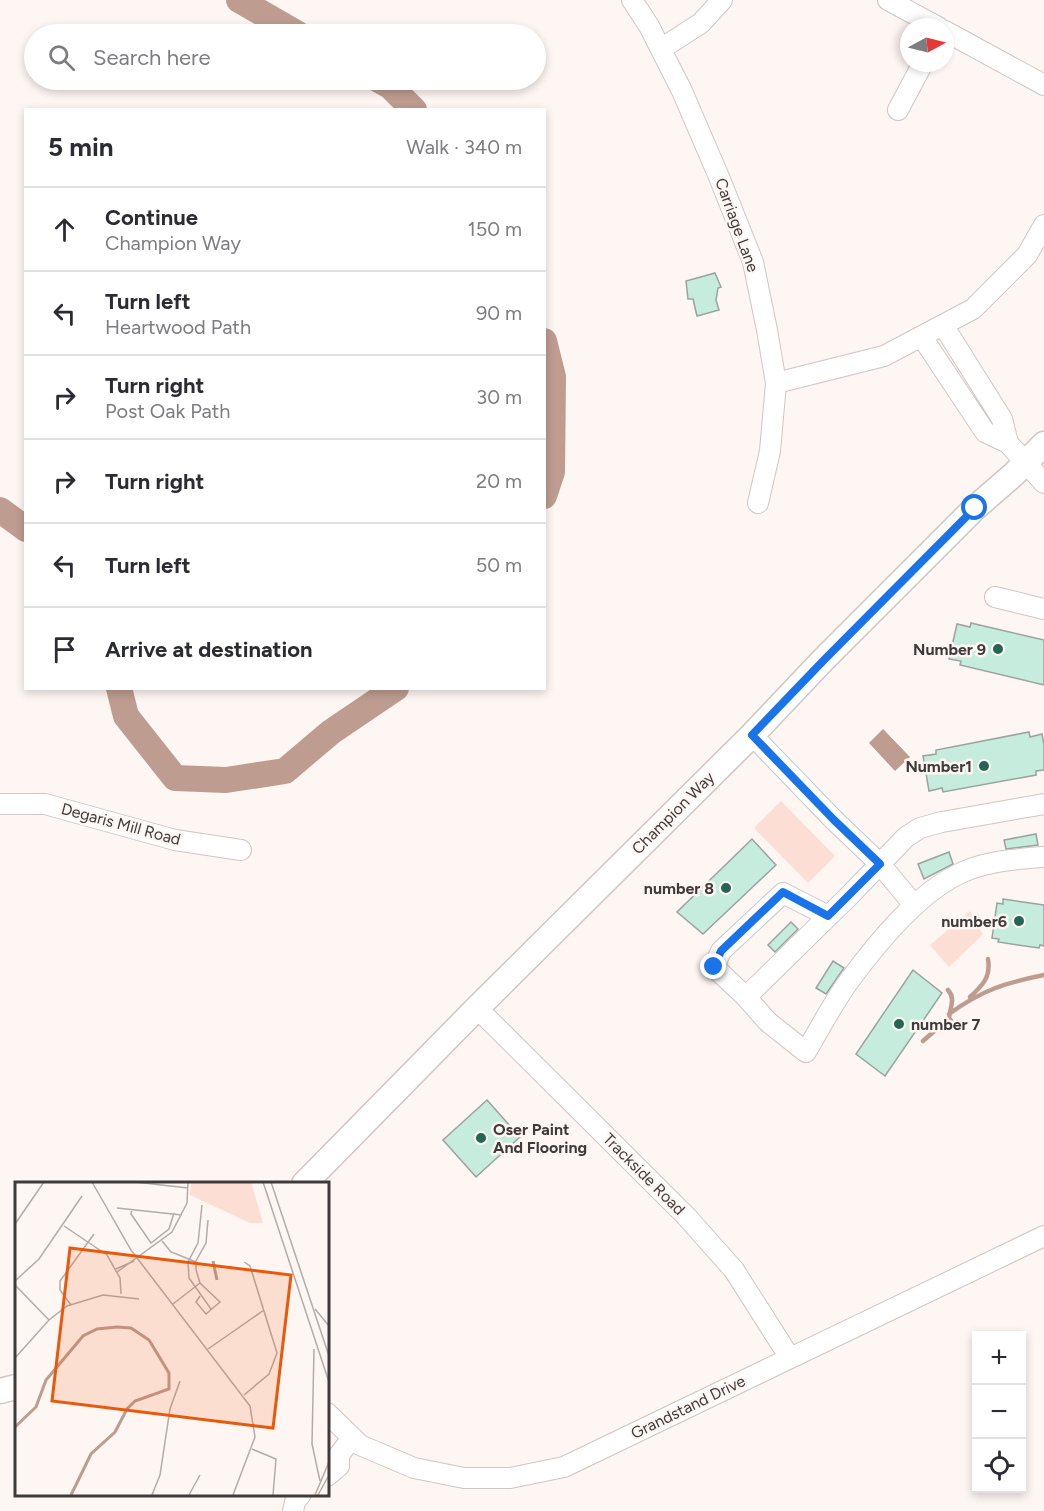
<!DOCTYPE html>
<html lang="en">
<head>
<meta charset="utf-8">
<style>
	body { margin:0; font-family:Figtree,sans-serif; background:#f7f7f7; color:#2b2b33 }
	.controls { position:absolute; right:18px; bottom:18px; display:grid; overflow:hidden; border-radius:0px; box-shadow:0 3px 9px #0003 }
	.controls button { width:54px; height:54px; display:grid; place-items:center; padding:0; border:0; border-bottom:2px solid #e1e1e2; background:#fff; color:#2b2b33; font:30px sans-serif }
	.compass { position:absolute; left:900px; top:18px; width:54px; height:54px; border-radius:50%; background:#fff; box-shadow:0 3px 9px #0003; rotate:83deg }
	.stop { position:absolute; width:18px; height:18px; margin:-14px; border:4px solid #1a73e8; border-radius:50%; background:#fff }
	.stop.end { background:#1a73e8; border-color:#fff; box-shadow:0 2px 6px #0008 }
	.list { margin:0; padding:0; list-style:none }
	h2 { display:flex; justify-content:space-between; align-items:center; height:78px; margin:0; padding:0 24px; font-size:26px }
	h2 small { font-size:20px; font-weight:400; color:#7c7c81 }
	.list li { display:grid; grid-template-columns:39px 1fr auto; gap:18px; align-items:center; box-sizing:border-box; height:84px; padding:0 24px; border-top:2px solid #e1e1e2 }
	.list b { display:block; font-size:22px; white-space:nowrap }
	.list p { margin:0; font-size:20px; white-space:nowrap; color:#7c7c81 }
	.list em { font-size:20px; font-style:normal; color:#7c7c81 }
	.icon { flex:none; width:33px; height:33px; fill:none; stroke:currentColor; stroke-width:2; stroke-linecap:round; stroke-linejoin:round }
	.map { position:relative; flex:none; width:1044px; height:1511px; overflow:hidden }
	.search { position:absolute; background:#fff; box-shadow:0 3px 9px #0003; left:24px; top:24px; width:522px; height:66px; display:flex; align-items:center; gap:15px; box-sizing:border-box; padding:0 21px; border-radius:33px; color:#7c7c81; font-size:22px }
	.panel { position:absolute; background:#fff; box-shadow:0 3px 9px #0003; left:24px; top:108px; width:522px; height:582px; border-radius:0px }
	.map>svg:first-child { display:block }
</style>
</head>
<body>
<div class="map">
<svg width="1044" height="1511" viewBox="0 0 1044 1511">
	<rect width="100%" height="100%" fill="#fef6f3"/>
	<path fill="#fdded4" d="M781,801l54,55 -27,27 -54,-55z
		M970,911l13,23 -34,33 -19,-22z"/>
	<path fill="#be9c90" d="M883,729l27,28 -15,14 -26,-28z"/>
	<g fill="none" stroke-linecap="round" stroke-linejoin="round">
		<path stroke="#be9c90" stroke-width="4.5" d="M948,990c8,9 2,17 1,28l6,8
			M970,997c13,-12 21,-20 18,-38
			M949,1014c33,-24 56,-31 95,-39
			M923,1041l26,-23"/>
		<path stroke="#be9c90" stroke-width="26" d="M239,0l59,34
			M379,80l11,6 24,24
			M544,341l9,36 -1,95 -8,24
			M0,510l26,19
			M119,688l7,28 49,62 51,2 59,-9 46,-39 65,-44"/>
	</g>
	<path fill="#c6ecdd" stroke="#9aa3a0" stroke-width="1.5" d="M715,273l6,14 -3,1 -2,12 3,10 -22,6 -4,-17h-5l-2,-18z
		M971,623l73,17v45l-84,-20 1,-4 -12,-2 8,-35 13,3z
		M1029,732l1,5 12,-3 2,11v25l-8,1v4l-93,17 -1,-4 -13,3 -6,-35 13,-2v-4z
		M1036,834l2,11 -32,4 -2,-9z
		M752,839l24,26 -73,69 -26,-22z
		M949,852l4,12 -29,15 -6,-15z
		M1003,899l41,6v41l-4,-1 -1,3 -41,-6 1,-3 -7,-1 5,-35 6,1z
		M791,922l7,7 -23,23 -7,-7z
		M833,961l11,7 -18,26 -10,-6z
		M913,970l29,23 -57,83 -29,-22z
		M487,1100l33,37 -44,40 -33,-37z"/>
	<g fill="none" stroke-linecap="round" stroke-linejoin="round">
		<g stroke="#cfc6c2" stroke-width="22">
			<path id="minor" d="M632,0l17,26 33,65 37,86 34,85 14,68 9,53 -6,68 -12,52
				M888,0l50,27
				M945,31l99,54
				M661,49l40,-26 21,-23
				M898,110l25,-47
				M943,325l59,94 6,24
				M922,337l63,95 23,11 36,40
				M776,383l108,-27 89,-47 54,-54 17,-30
				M995,597l49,12
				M752,735l82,85 46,44 34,41
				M0,804h45l130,36 66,10
				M828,916l-45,-23 -62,58 -7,16 32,30 22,25 38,30c14,-24 27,-49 43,-71 28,-38 70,-90 114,-109 25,-11 54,-13 81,-15
				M746,997l102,-100 58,-60 14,-9 22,-6 102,-18
				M477,1008l209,208 48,54 56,88
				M327,1413l33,32 54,23 50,10h46l54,-11 480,-231
				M327,1476l12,-10v-11l13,-17
				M293,1511l2,-9 6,-8"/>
		</g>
		<g stroke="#cfc6c2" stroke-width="27">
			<path id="major" d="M304,1184l173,-176 275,-273 72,-76 151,-151 38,-33 31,-31
				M0,1391l16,-4"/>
		</g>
		<use href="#minor" stroke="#fff" stroke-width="20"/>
		<use href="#major" stroke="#fff" stroke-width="24"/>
	</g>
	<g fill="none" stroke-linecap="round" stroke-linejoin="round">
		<path stroke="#1a73e8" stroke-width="8" d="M714,967l7,-16 62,-59 45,24 52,-52 -46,-44 -82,-85 72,-75 151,-152"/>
	</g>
	<g fill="#266553" stroke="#fef6f3" stroke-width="2">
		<circle cx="998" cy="649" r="6"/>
		<circle cx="984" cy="766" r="6"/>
		<circle cx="726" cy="888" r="6"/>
		<circle cx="1019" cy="921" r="6"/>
		<circle cx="899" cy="1024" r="6"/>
		<circle cx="481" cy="1138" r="6"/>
	</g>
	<g text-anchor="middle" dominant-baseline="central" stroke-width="5" stroke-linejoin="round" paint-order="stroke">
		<g font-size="16" fill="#3f3b3a" stroke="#fef6f3">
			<text transform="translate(737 225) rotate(70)">Carriage Lane</text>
			<text transform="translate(673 813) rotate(-45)">Champion Way</text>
			<text transform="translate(121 824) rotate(15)">Degaris Mill Road</text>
			<text transform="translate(644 1174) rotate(45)">Trackside Road</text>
			<text transform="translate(688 1407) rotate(-26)">Grandstand Drive</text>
		</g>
		<g font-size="16" font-weight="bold" fill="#3f3b3a" stroke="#fef6f3" text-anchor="end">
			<text x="986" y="649">Number 9</text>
			<text x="972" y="766">Number1</text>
			<text x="714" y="888">number 8</text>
			<text x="1007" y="921">number6</text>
			<text x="911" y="1024" text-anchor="start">number 7</text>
			<text x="493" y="1129" text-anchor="start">Oser Paint<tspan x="493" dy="18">And Flooring</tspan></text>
		</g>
	</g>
	<g transform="translate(15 1182)">
		<rect width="314" height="314" fill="#fef6f3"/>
		<path d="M176,0h60l12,41h-13l-60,-28z" fill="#fdded4"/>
		<path fill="none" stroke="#be9c90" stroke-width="3" d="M198,79l4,19M0,245l21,-20 10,-27 37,-44 14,-7 20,-2 14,1 18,12 20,33v16l-34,12 -8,8 -12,23 -24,22 -20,41"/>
		<path fill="none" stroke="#b2aba9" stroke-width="1.5" d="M77,0l39,68 119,156 5,31 -22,58M120,0l53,6M248,0l66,200M256,0l58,174M187,23l-4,38 -10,19 1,16 22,31M102,26l65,7M117,27l-1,5 20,29 18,-14 5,-16M0,42l29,-42M49,44l43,29 13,23 1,16M147,59l9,11 25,10M101,87l18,-8M102,90l55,-40 15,-29 1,-21M0,99l24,-22 43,-63M0,103l34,35M185,114l-4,6 10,12 14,-12 -20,-19 -4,-13v-9l10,-18 2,-23M158,122l27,-21M56,123l-11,-15v-9l34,-47M300,127l14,17M193,167l56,-39M299,167l-2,95 8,37M0,176l34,-38 18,-14 36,-11 36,4M229,213l25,-21 8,-21 -27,-87 -6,-4M237,267l24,10 -3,36M137,313l8,-20 10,-66 10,-28M174,313l11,-20M300,313l14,-33M303,313l11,-20"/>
		<path fill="#e8590c" fill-opacity="0.15" stroke="#e8590c" stroke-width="3" d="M55,66l221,27 -18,153 -221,-27z"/>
		<rect width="314" height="314" fill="none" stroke="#3f3b3a" stroke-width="3"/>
	</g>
</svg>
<div class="controls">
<button>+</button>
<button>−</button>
<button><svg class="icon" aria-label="locate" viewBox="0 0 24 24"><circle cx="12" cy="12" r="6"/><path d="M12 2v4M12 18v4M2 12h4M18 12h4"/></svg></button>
</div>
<svg class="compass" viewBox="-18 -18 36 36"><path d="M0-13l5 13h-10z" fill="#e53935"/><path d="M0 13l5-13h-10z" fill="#7c7c81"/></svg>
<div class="stop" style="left:975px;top:508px"></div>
<div class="stop end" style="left:714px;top:967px"></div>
<div class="search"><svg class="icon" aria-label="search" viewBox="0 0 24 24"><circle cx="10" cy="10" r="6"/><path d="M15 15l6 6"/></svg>Search here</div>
<section class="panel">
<h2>5 min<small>Walk · 340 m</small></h2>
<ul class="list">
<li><svg class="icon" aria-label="ahead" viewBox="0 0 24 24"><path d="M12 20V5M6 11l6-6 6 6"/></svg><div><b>Continue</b><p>Champion Way</p></div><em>150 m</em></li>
<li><svg class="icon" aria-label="left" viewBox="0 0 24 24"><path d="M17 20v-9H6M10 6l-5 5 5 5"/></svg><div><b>Turn left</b><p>Heartwood Path</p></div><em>90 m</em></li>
<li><svg class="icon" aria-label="right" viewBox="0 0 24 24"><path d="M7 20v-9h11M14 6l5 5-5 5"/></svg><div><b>Turn right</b><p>Post Oak Path</p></div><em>30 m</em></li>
<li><svg class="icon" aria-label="right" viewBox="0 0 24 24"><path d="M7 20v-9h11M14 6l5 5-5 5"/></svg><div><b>Turn right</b></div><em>20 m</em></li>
<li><svg class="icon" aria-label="left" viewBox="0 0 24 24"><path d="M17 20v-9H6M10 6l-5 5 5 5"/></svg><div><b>Turn left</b></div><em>50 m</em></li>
<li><svg class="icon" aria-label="arrive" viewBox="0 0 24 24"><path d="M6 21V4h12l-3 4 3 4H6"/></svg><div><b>Arrive at destination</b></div></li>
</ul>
</section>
</div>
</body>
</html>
